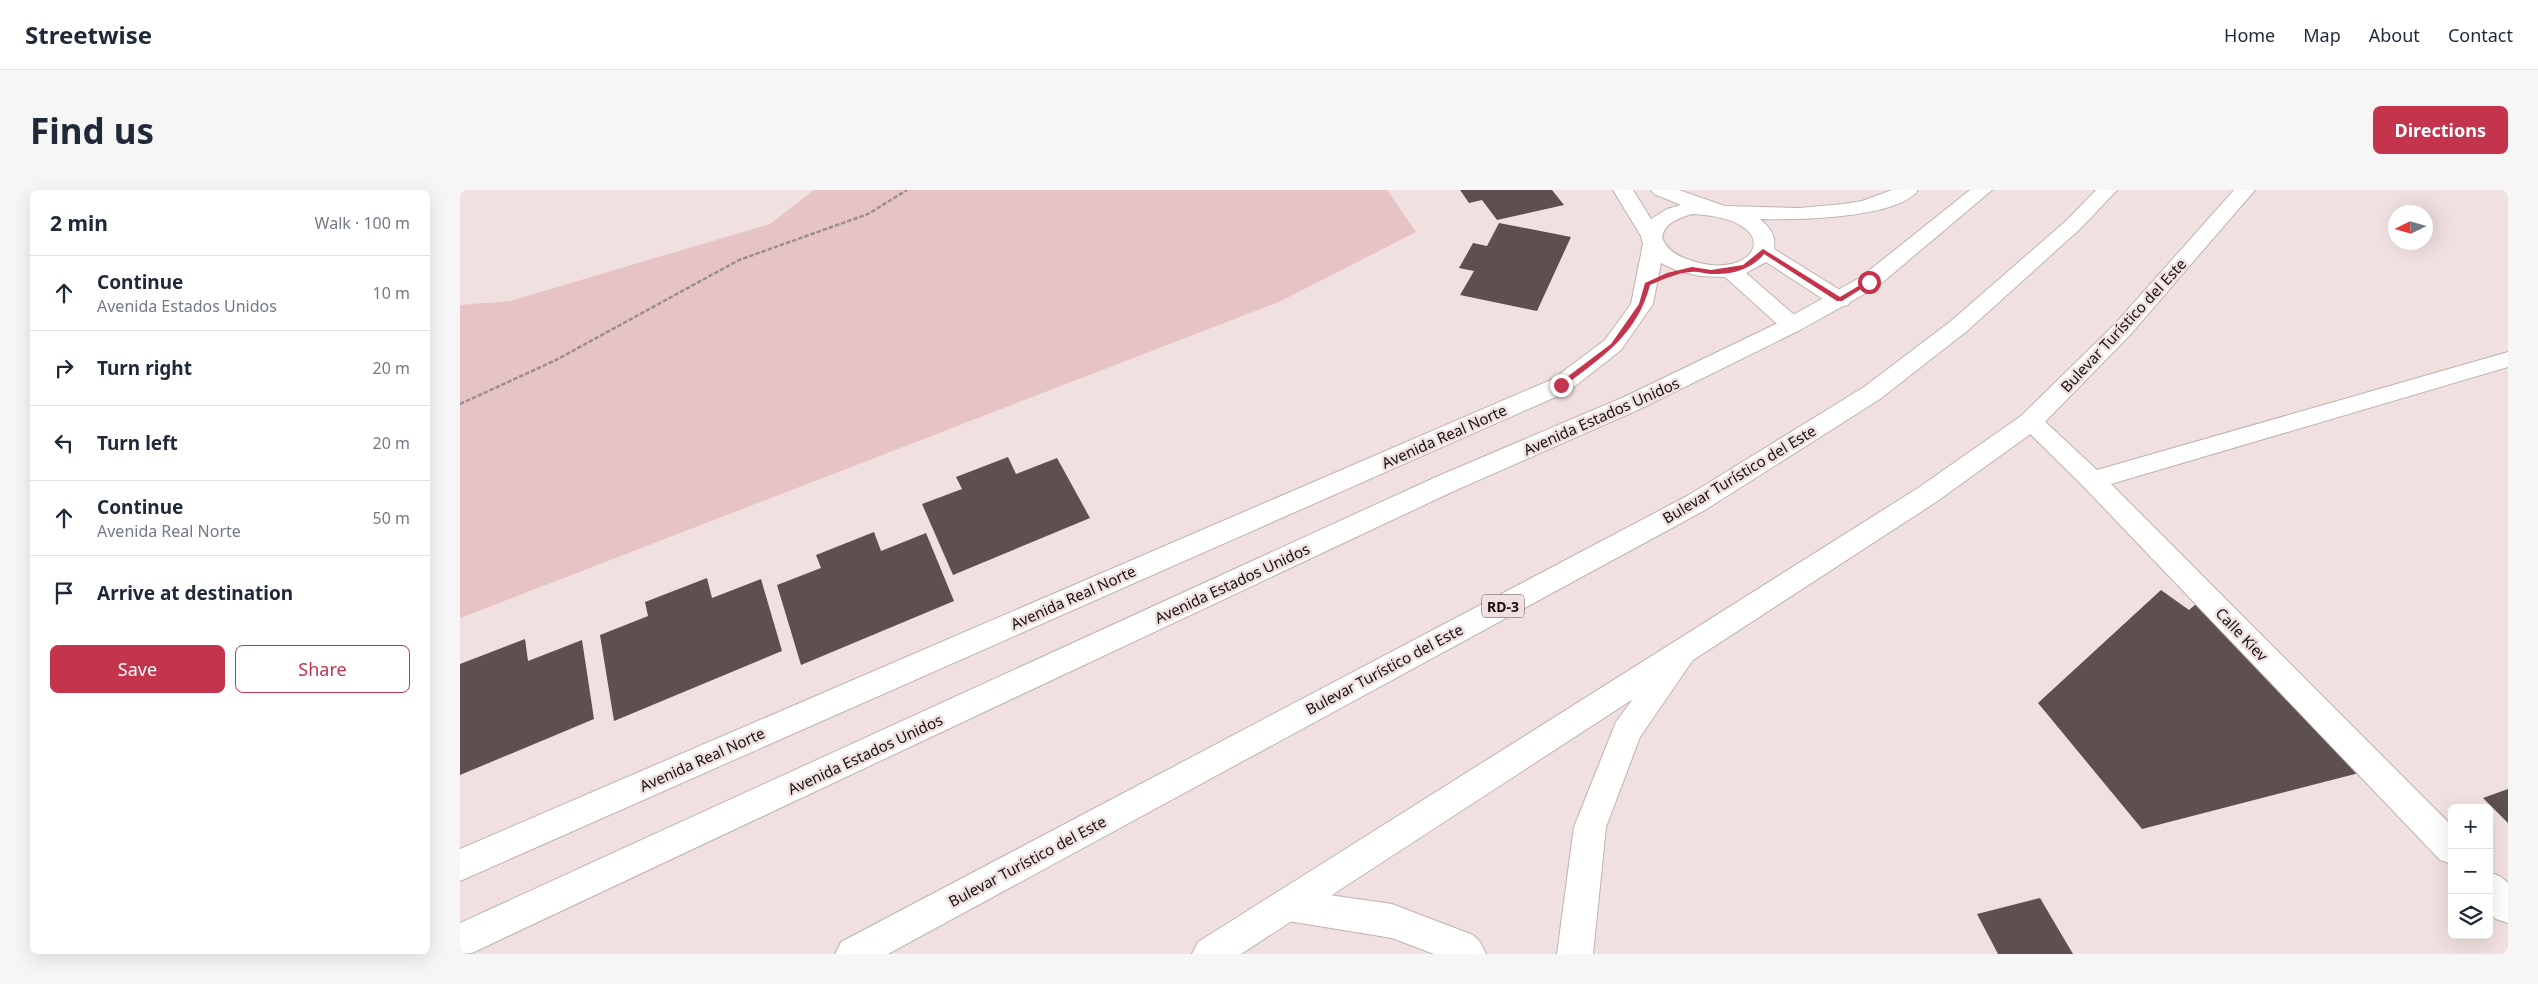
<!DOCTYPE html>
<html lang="en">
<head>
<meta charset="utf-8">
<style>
	body { margin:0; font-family:"Noto Sans",sans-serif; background:#f6f6f7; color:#1f2937 }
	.controls { position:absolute; right:15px; bottom:15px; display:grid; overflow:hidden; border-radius:8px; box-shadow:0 5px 20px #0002 }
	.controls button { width:45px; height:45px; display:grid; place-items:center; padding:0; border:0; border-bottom:1px solid #e0e1e3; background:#fff; color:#1f2937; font:25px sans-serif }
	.compass { position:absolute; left:1928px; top:15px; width:45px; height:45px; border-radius:50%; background:#fff; box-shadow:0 5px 20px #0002; rotate:265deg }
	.stop { position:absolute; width:15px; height:15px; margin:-11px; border:4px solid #c4344c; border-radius:50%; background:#fff }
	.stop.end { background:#c4344c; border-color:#fff; box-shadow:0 1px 5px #0008 }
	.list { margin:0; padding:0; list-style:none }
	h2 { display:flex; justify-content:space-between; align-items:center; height:65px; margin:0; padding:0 20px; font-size:21px }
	h2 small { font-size:16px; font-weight:400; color:#747a83 }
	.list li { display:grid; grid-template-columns:32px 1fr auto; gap:15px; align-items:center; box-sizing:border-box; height:75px; padding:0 20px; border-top:1px solid #e0e1e3 }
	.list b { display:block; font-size:19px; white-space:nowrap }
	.list p { margin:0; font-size:16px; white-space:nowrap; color:#747a83 }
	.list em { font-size:16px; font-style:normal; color:#747a83 }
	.actions { display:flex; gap:10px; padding:15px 20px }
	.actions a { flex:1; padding:11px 0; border:1px solid #c4344c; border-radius:8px; text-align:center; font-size:18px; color:#c4344c }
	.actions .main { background:#c4344c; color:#fff }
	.icon { flex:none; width:28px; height:28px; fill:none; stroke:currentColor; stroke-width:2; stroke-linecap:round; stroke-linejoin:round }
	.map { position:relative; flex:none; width:2048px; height:764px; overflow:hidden; border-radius:8px }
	header { display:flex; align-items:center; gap:30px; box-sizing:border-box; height:70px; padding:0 25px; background:#fff; border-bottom:1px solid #e0e1e3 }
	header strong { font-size:24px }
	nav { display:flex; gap:28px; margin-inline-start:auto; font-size:18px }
	.intro { display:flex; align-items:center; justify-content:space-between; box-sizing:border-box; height:120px; padding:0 30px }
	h1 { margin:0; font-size:35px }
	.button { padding:12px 22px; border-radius:8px; background:#c4344c; color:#fff; font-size:18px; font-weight:700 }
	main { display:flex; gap:30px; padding:0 30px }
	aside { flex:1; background:#fff; border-radius:8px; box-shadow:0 5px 20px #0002 }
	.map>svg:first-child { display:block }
</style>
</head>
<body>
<header>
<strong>Streetwise</strong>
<nav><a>Home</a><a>Map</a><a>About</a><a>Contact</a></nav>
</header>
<div class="intro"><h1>Find us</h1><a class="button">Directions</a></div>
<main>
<aside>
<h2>2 min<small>Walk · 100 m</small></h2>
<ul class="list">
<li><svg class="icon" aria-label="ahead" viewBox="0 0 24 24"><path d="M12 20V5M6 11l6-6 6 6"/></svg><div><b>Continue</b><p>Avenida Estados Unidos</p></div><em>10 m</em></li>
<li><svg class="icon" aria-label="right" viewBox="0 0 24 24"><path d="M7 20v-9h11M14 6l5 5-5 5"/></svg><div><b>Turn right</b></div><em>20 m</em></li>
<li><svg class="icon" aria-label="left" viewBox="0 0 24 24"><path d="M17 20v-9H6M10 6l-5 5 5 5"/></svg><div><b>Turn left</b></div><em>20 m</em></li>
<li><svg class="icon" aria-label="ahead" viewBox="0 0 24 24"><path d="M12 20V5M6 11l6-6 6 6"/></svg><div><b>Continue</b><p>Avenida Real Norte</p></div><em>50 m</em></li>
<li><svg class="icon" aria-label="arrive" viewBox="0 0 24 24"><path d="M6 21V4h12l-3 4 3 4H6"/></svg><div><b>Arrive at destination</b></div></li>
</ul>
<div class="actions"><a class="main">Save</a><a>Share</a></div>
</aside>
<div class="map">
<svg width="2048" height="764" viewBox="0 0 2048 764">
	<rect width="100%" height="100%" fill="#f1e0e0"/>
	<path fill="#e6c3c4" d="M354,0h573l29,42 -135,69 -821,317v-313l50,-4 260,-77z"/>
	<path fill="#5f5050" d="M1000,0h92l12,15 -67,15 -15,-20 -13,3z
		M1039,33l72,14 -34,74 -77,-16 14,-24 -15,-3 14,-25 14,3z
		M548,267l8,17 41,-16 33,60 -137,57 -31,-71 40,-15 -6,-12z
		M414,342l7,19 45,-18 28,68 -153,64 -24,-80 44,-17 -5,-13z
		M247,388l5,20 49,-19 21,72 -168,70 -14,-86 48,-19 -3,-14z
		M1701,400l28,20 7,-6 163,169 -217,56 -104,-126z
		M65,449l3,22 54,-21 12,79 -134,56v-111z
		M2048,599v34l-25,-25z
		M1580,708l33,56h-75l-21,-40z"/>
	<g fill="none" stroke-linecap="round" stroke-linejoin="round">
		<g stroke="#c2b1b1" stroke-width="2">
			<path id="minor" d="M1153,0h20l18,29 16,-10 14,-4 -27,-11 -3,-4h28l46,16 74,2 45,-4 18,-3 30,-11h26c-20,29 -125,30 -158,29 10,9 16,16 14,30l74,46 3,5 -3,5 -8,2 -8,-2 -66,-43 -20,11 54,47 3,5 -3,5 -8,2 -8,-2 -59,-53 -25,-1 -22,-5 -17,-8 -8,41 -32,46 -52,41 -1109,490v-32l1093,-470 52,-39 26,-36 12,-60 -2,-8zM1232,24c100,5 64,72 -5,45 -12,-4 -20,-10 -25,-21 2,-15 17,-20 30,-24z
				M2048,162v15l-397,117 341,342v38l-12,-4 -357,-374 -65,-64 3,-6 9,-2 9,2 58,54z
				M1222,452l10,4 5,8 -57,83 -34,90 -13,127h-36l17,-127 42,-105 56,-76z
				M2029,682l12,5 7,6v40l-12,-4 -7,-7z
				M828,699l104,15 81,31 7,7 6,12h-52l-42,-16 -104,-17 -12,-4 -5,-12 5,-12z"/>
		</g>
		<g stroke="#c2b1b1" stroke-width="2">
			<path id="tertiary" d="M1510,0h22l-115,97 -77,43 -160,79 -186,82 -982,462 -12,1v-31l976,-446 188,-80 160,-77 77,-43z"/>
		</g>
		<g stroke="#c2b1b1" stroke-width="2">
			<path id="trunk" d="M1636,0h21l-36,38 -114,103 -87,68 -175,111 -817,444h-53l6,-12 846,-446 177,-109 87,-66 116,-101z
				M1774,0h21l-125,145 -91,93 -103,74 -695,452h-49l6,-12 720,-454 103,-72 93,-91z"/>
		</g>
		<path stroke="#9a8e8e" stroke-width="2.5" stroke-dasharray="4.5 2" stroke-linecap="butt" d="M0,214l96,-44 183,-100 129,-46 39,-24"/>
		<use href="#minor" fill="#fff" fill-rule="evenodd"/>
		<use href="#tertiary" fill="#fff" fill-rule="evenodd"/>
		<use href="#trunk" fill="#fff" fill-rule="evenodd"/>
	</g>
	<path fill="#c4344c" d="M1303,59l77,48 27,-16 5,1 -30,19h-5l-73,-47c-13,16 -34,21 -53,20 -7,0 -13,-3 -20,-2 -14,1 -27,7 -41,13 -13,50 -48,72 -86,101h-5v-3l52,-39 28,-40 6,-21 22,-10 25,-6 19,3 32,-5z"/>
	<g text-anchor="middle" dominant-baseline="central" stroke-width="5" stroke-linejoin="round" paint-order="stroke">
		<rect fill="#f1e0e0" stroke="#584e4e" stroke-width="1" x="1022" y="404.5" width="42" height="23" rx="4"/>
		<g font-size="14" font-weight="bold" fill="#161010">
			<text x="1043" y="416">RD-3</text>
		</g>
		<g font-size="15" fill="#161010" stroke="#f1e0e0">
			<text transform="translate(1663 135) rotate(-47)">Bulevar Turístico del Este</text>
			<text transform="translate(1141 226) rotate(-24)">Avenida Estados Unidos</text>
			<text transform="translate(984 246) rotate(-24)">Avenida Real Norte</text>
			<text transform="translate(1279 284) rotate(-31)">Bulevar Turístico del Este</text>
			<text transform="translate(772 393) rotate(-25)">Avenida Estados Unidos</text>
			<text transform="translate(613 407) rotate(-24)">Avenida Real Norte</text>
			<text transform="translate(1782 444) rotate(46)">Calle Kiev</text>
			<text transform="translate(924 479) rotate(-28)">Bulevar Turístico del Este</text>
			<text transform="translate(405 564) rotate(-25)">Avenida Estados Unidos</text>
			<text transform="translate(242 569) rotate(-24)">Avenida Real Norte</text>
			<text transform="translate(567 671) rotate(-28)">Bulevar Turístico del Este</text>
		</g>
	</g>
</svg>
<div class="controls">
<button>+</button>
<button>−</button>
<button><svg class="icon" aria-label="layers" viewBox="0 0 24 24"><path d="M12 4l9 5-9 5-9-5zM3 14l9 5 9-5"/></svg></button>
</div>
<svg class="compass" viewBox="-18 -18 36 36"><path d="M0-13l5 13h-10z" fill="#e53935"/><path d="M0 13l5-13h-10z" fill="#747a83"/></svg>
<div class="stop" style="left:1409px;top:92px"></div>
<div class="stop end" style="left:1101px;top:195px"></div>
</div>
</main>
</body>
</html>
